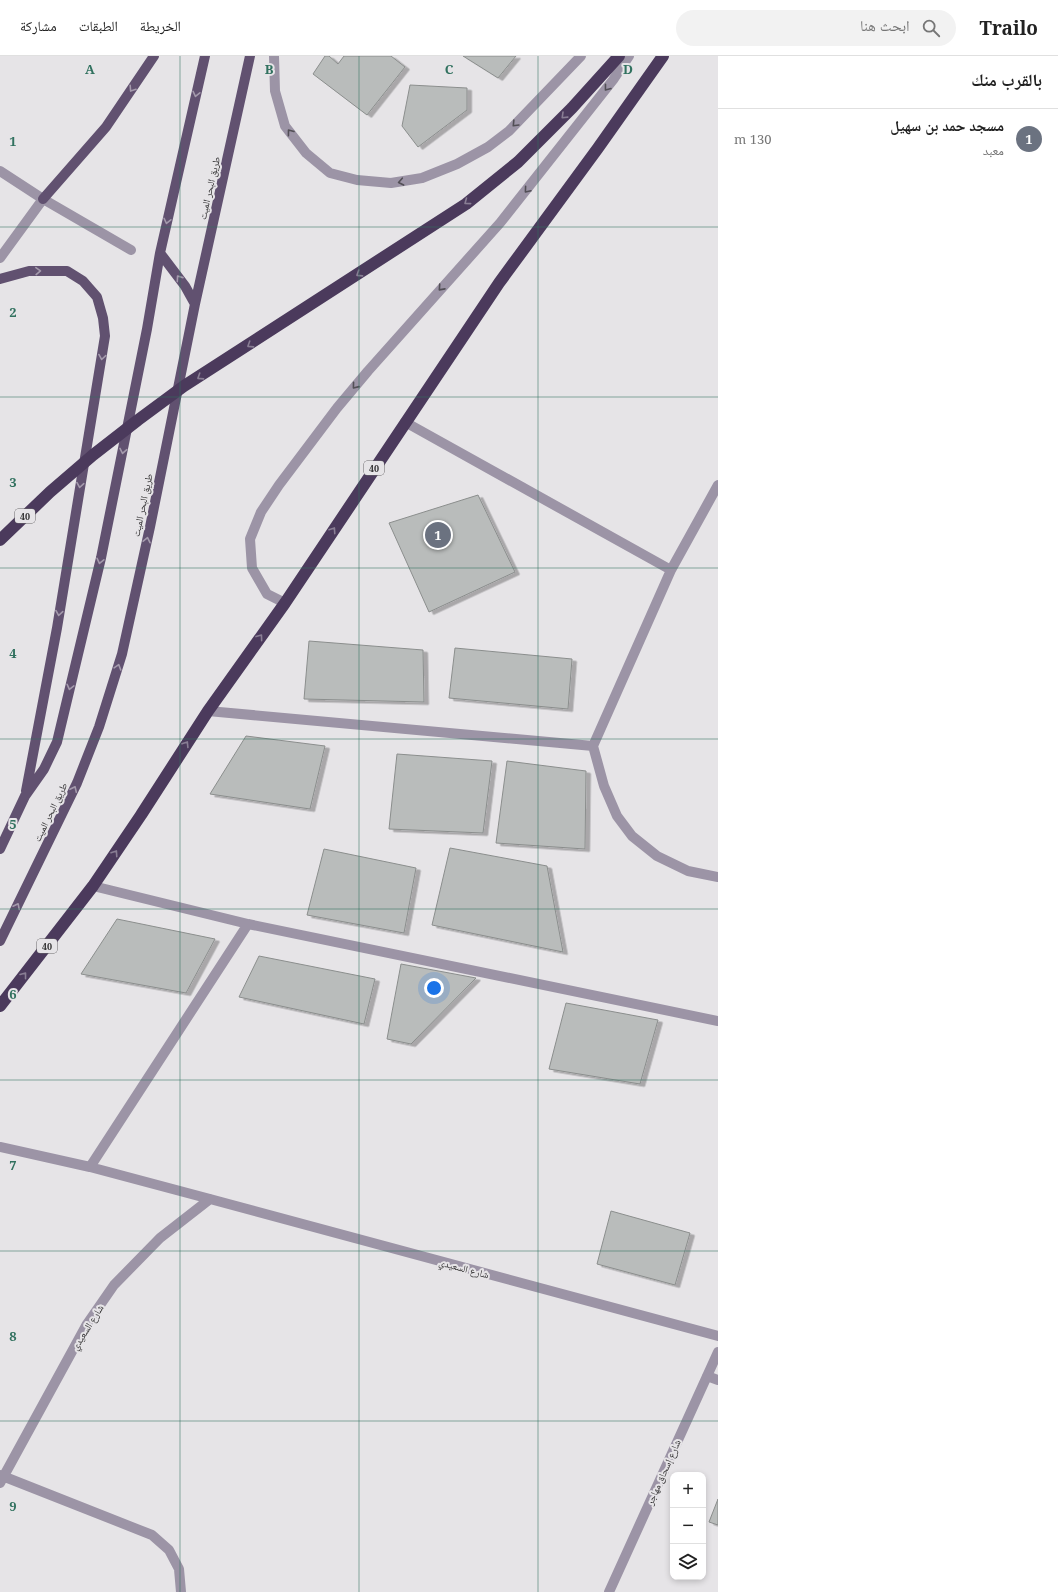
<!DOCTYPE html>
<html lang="ar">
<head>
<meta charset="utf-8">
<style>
	body { margin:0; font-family:"Noto Serif","Noto Naskh Arabic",serif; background:#f2f2f2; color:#222; direction:rtl }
	.controls { position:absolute; right:12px; bottom:12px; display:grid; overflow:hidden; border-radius:8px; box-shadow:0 2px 6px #0003 }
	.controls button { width:36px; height:36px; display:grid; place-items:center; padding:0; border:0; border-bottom:1px solid #e0e0e0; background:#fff; color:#222; font:20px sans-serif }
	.you { position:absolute; left:434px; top:932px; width:14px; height:14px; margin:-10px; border:3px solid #fff; border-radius:50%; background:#1a73e8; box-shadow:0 0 0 6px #1a73e833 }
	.badge { display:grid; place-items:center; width:26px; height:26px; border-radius:50%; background:#31715f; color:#fff; font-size:13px; font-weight:700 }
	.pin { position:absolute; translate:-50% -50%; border:2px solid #fff; box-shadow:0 1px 4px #0006 }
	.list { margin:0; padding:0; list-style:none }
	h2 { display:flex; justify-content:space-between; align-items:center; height:52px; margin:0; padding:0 16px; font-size:17px }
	h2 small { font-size:13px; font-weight:400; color:#767676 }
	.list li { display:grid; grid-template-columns:26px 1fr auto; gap:12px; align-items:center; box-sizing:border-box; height:60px; padding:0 16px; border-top:1px solid #e0e0e0 }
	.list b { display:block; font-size:15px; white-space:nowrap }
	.list p { margin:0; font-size:13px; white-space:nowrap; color:#767676 }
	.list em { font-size:13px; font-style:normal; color:#767676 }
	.icon { flex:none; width:22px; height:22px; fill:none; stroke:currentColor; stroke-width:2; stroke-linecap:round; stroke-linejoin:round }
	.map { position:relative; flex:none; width:718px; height:1536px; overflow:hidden; direction:ltr }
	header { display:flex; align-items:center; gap:24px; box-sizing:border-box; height:56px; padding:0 20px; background:#fff; border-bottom:1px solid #e0e0e0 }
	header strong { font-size:19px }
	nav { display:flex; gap:22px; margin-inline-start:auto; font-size:14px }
	.search { width:280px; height:36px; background:#f2f2f2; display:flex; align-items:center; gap:10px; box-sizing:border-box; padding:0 14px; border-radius:22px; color:#767676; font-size:15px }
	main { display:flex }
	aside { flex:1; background:#fff }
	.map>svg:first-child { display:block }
</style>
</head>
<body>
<header>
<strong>Trailo</strong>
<div class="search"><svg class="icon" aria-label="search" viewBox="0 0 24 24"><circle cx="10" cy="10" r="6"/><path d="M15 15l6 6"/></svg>ابحث هنا</div>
<nav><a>الخريطة</a><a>الطبقات</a><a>مشاركة</a></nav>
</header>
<main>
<aside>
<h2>بالقرب منك<small></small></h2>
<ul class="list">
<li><span class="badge" style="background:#6b7280">1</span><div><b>مسجد حمد بن سهيل</b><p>معبد</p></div><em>130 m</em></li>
</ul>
</aside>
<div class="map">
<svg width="718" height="1536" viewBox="0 0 718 1536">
	<defs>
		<filter id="shadow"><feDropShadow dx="4.5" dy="2.5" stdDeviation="0" flood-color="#0004"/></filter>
	</defs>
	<rect width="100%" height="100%" fill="#e6e4e7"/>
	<path fill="#b9bcbb" stroke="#8b8e8d" filter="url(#shadow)" d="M325,0h4l9,8 6,-8h47l14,11 -38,48 -54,-41z
		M463,0h53l-18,22z
		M410,29l57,3v22l-49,37 -16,-21z
		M478,439l37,77 -86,40 -40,-89z
		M309,585l114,9 1,52 -120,-3z
		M455,592l117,11 -4,50 -119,-11z
		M246,680l79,10 -15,63 -100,-15z
		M397,698l95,7 -9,72 -94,-4z
		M507,705l79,10 -1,78 -89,-6z
		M450,792l97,18 16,86 -131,-27z
		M324,793l92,19 -12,65 -97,-18z
		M117,863l98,20 -29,54 -105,-19z
		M259,900l116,23 -11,45 -125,-27z
		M401,908l75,14 -65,66 -24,-5z
		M566,947l92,17 -18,64 -91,-15z
		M611,1155l79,22 -15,52 -78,-21z
		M718,1443v26l-9,-3z"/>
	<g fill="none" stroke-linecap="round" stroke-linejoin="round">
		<path stroke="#9c94a6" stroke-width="10" d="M274,0l1,35 10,35 21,27 24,20 27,7 34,3 31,-5 35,-14 31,-17 21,-16 72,-75
			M0,115l43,28 88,51
			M0,202l43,-59
			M405,366l266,148
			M718,429l-47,85 -78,176 11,40 13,30 15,20 25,20 31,15 30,6
			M285,547l-18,-9 -15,-26 -2,-29 11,-27 18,-27 58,-77 31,-37 132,-148 113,-143 16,-24
			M208,655l385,35
			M93,830l155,38 470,97
			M0,1091l90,20 120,32 508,137
			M90,1111l158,-243
			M707,1320l11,4
			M0,1419l152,60 17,15 10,19 2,23
			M0,1427l87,-159 27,-39 46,-47 50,-39
			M609,1536l109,-240"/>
		<path stroke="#615170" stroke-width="10" d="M43,143l63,-72 48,-71
			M160,197l25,33 10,18
			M0,223l29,-8h38l16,10 14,16 6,21 2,18 -48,292 -31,163
			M0,793l25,-53 19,-27 13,-27 44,-184 46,-229 13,-76 45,-197
			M0,885l77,-158 22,-56 23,-73 28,-127 45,-223 55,-248"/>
		<path stroke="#4b3a5c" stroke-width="12" d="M0,484l50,-48 43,-37 45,-35 46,-34 282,-182 52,-42 54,-54 47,-52
			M0,950l93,-120 48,-71 67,-104 77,-108 214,-320 99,-135 65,-92"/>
	</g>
	<defs><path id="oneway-chevron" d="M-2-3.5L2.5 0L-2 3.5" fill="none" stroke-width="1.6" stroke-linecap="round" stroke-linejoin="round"/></defs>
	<g stroke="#524f56">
		<use href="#oneway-chevron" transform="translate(607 32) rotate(128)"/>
		<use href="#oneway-chevron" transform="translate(515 68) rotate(134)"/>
		<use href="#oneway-chevron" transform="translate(290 76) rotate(-127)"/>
		<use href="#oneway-chevron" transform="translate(401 126) rotate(169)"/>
		<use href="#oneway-chevron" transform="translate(527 134) rotate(130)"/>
		<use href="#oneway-chevron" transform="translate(441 232) rotate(132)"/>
		<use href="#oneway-chevron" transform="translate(355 330) rotate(129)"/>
	</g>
	<g stroke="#a49aac">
		<use href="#oneway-chevron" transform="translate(132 33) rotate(123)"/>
		<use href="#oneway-chevron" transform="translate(196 38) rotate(103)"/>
		<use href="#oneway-chevron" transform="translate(167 165) rotate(103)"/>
		<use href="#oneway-chevron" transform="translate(38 215) rotate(-2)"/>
		<use href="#oneway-chevron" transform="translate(179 222) rotate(-125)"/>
		<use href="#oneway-chevron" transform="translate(102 301) rotate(99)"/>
		<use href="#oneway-chevron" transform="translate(123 395) rotate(101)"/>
		<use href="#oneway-chevron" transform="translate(80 429) rotate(99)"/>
		<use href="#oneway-chevron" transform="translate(147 484) rotate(-78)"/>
		<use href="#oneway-chevron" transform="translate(100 505) rotate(103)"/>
		<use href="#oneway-chevron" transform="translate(59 557) rotate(99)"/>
		<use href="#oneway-chevron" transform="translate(118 611) rotate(-73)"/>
		<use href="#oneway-chevron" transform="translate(70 631) rotate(104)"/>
		<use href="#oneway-chevron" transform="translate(74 733) rotate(-65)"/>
		<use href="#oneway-chevron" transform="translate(17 850) rotate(-63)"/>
	</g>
	<g stroke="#897e94">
		<use href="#oneway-chevron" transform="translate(564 60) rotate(136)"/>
		<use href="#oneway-chevron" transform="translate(467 146) rotate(143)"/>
		<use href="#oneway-chevron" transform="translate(359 218) rotate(147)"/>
		<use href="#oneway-chevron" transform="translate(250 289) rotate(147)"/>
		<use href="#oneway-chevron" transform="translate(200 321) rotate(147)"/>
		<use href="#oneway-chevron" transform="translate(333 474) rotate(-56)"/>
		<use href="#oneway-chevron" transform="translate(260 581) rotate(-54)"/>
		<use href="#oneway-chevron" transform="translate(186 688) rotate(-58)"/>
		<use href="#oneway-chevron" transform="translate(115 797) rotate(-56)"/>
		<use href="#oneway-chevron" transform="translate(24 919) rotate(-52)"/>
	</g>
	<path fill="none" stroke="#31715f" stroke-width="1" stroke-opacity="0.55" d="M180,0v1536M359,0v1536M538,0v1536M0,171h718M0,341h718M0,512h718M0,683h718M0,853h718M0,1024h718M0,1195h718M0,1365h718"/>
	<g text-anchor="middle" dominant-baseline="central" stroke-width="4" stroke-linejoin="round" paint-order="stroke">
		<g fill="#e6e4e7" stroke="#696769" stroke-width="1">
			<rect x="364" y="405" width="20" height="14" rx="3"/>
			<rect x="15" y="453" width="20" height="14" rx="3"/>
			<rect x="37" y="883" width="20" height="14" rx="3"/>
		</g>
		<g font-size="9" font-weight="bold" fill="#333233">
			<text x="374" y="412">40</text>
			<text x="25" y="460">40</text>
			<text x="47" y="890">40</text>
		</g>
		<g font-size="10" fill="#333233" stroke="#e6e4e7">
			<text transform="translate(209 132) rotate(-77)">طريق البحر الميت</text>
			<text transform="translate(142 449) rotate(-78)">طريق البحر الميت</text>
			<text transform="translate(50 756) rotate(-64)">طريق البحر الميت</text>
			<text transform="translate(464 1212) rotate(15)">شارع السعيدي</text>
			<text transform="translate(87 1271) rotate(-58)">شارع السعيدي</text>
			<text transform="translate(663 1416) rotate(-66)">شارع إسحاق مهاجر</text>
		</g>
	</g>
	<g font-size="13" text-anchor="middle" font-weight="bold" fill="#31715f" stroke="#e6e4e7" stroke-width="4" stroke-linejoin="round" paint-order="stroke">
		<text x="90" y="18">A</text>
		<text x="269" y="18">B</text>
		<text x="449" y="18">C</text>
		<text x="628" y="18">D</text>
		<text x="13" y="90">1</text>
		<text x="13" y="261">2</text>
		<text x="13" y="431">3</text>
		<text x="13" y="602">4</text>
		<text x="13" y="773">5</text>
		<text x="13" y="943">6</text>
		<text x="13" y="1114">7</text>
		<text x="13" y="1285">8</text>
		<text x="13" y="1455">9</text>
	</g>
</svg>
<div class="controls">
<button>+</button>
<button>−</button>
<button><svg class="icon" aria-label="layers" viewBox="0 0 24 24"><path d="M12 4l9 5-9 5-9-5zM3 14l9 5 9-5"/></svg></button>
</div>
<div class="you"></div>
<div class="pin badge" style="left:438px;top:479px;background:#6b7280">1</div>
</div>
</main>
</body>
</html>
